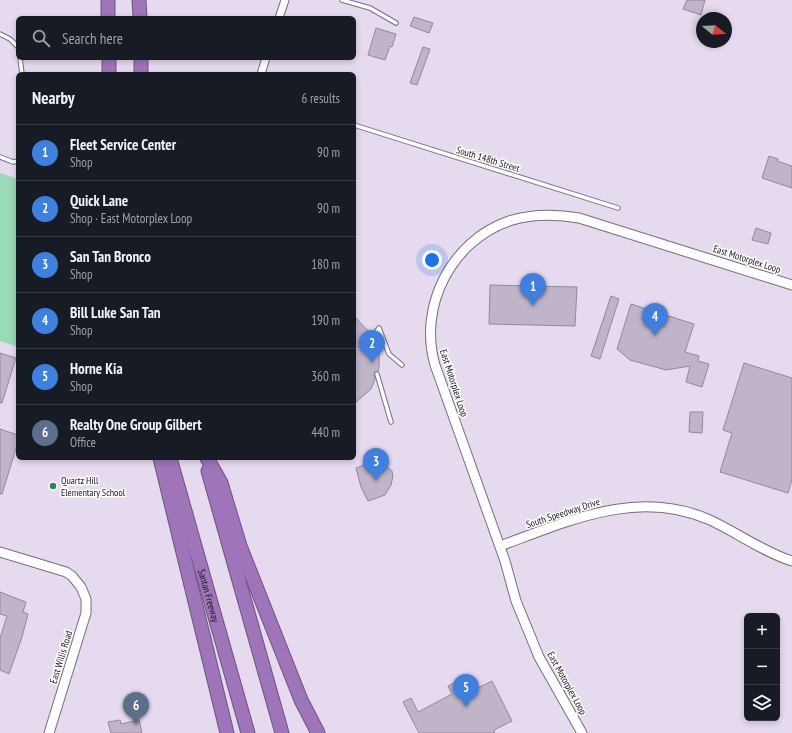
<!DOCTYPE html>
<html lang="en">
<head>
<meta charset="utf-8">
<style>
	body { margin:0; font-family:"PT Sans Narrow",sans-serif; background:#242831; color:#f1f3f6 }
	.controls { position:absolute; right:12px; bottom:12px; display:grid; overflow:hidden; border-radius:6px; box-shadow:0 2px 6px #0003 }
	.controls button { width:36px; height:36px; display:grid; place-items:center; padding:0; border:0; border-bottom:1px solid #363941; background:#171b24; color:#f1f3f6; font:20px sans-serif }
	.compass { position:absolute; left:696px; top:12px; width:36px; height:36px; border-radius:50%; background:#171b24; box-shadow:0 2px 6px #0003; rotate:108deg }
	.you { position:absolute; left:432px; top:260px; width:14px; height:14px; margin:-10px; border:3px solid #fff; border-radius:50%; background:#1a73e8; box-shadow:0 0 0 6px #1a73e833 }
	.badge { display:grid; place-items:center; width:26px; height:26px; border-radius:50%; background:#d93025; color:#fff; font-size:13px; font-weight:700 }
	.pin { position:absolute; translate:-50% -33px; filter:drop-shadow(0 1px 2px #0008) }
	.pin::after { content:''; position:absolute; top:21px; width:14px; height:12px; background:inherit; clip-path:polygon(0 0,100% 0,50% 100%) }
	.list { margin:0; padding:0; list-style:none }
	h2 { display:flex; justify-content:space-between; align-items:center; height:52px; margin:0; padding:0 16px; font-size:17px }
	h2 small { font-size:13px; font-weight:400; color:#9ea1a6 }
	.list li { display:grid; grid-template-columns:26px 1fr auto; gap:12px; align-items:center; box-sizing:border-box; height:56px; padding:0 16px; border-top:1px solid #363941 }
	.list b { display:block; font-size:15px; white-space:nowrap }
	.list p { margin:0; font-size:13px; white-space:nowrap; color:#9ea1a6 }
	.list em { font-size:13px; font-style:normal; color:#9ea1a6 }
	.icon { flex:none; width:22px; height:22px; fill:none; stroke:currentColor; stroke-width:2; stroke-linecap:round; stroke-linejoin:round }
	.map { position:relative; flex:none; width:792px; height:733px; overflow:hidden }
	.search { position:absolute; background:#171b24; box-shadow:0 2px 6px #0003; left:16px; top:16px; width:340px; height:44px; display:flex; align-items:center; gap:10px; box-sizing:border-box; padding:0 14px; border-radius:6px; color:#9ea1a6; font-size:15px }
	.panel { position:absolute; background:#171b24; box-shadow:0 2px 6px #0003; left:16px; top:72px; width:340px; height:388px; border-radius:6px }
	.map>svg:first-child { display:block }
</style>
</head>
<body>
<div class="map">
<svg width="792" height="733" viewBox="0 0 792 733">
	<rect width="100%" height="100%" fill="#e5daee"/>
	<path fill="#99dbb6" d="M0,173l18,6v168l-18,-6z"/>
	<path fill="#bfb4c8" stroke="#94899c" d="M687,0h18l-4,15 -18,-6z
		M414,17l19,6 -4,10 -19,-7z
		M376,28l20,6 -4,13 -2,-1 -5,14 -17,-5z
		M423,47l7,2 -13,36 -7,-2z
		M769,156l9,3 -1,2 15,5v22l-30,-10z
		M756,228l15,5 -3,11 -16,-4z
		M490,285l87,2 -2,39 -86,-2z
		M611,296l8,3 -19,60 -9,-3z
		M631,304l63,20 -9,28 14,4 -1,5 11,3 -7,23 -16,-5 4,-16 -24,4 -36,-10 -13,-11z
		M354,316l17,18v4l4,1 4,11v18l-1,3 -4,2 1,6 -4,10 -17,15z
		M0,353l16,5 -14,45h-2z
		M744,363l48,15v102l-4,13 -68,-21 12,-39 -9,-3z
		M690,412h13l-1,21 -13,-1z
		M0,429l18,6v7l-16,52h-2z
		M372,458l2,4 11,3 7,6 1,5 -2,9 -6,10 -17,6 -7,-14 -5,-19 10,-4 -1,-3z
		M0,592l26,10 -3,10 5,2 -6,23 -13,37 -9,-4v-32l7,-22 -7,-2z
		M462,679l3,7 6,-2 3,6 18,-9 20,40 -18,9 1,3h-76l-16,-31 8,-4 7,14 34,-18 -4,-8z
		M120,720l1,4 18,-4 3,13h-31l-3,-11z"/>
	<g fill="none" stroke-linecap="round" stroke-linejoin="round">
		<g stroke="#786d7f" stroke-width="5.5">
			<path id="service" d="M342,0l28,8 26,15
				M0,34l10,5 8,8
				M20,58l2,16
				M354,125l264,83
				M0,157l13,5 5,-1
				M379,328l10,26 13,11
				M373,336l6,-8
				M377,374l14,48"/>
		</g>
		<g stroke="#786d7f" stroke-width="9">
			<path id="minor" d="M279,18l6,-18
				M261,74l5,-16"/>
		</g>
		<g stroke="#786d7f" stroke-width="11">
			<path id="tertiary" d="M500,546c69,-25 137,-58 210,-26 28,13 53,32 82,41
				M0,552l66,20 6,4 9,11 5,12v14l-37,120
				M582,733l-43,-76 -23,-56 -11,-40 -70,-196c-17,-58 16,-124 74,-144 23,-7 46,-7 70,-3l213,67"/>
		</g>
		<g stroke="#6f5381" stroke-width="15">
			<g id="motorway">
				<path d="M108,0v18"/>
				<path d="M139,0l1,18"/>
				<path d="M109,58v16"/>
				<path d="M141,58v16"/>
				<path d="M160,458l67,275"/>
				<path id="s1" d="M170,458l78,275"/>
				<path d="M207,458l14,25 19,63 61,154 17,33"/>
				<path d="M208,471l74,262"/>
			</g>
		</g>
		<use href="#service" stroke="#fff" stroke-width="3.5"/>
		<use href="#minor" stroke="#fff" stroke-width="7"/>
		<use href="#tertiary" stroke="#fff" stroke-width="9"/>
		<use href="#motorway" stroke="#9e75b9" stroke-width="13"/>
	</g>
	<circle fill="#29845a" stroke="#fff" stroke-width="1.5" cx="53" cy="486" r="4"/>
	<g text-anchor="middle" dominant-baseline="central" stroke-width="3" stroke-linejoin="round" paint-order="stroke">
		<g font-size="10" fill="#17131a" stroke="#fff">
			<text transform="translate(488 159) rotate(17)">South 148th Street</text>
			<text transform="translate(747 259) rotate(18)">East Motorplex Loop</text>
			<text transform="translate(454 383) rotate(72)">East Motorplex Loop</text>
			<text transform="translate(563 513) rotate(-18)">South Speedway Drive</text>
			<text stroke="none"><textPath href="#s1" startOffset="143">Santan Freeway</textPath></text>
			<text transform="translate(61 657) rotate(-73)">East Willis Road</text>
			<text transform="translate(567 683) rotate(61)">East Motorplex Loop</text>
		</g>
		<g font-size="10" fill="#17131a" stroke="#fff" text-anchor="start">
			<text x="61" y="480">Quartz Hill<tspan x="61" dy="12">Elementary School</tspan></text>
		</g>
	</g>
</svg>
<div class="controls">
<button>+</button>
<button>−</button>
<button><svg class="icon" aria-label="layers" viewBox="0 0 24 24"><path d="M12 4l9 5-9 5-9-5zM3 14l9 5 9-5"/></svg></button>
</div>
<svg class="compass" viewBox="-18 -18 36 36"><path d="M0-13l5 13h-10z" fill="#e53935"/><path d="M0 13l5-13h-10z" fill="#9ea1a6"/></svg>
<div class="you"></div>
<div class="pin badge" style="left:533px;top:306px;background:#3f7fe0">1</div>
<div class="pin badge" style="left:372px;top:363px;background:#3f7fe0">2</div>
<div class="pin badge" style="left:376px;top:481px;background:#3f7fe0">3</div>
<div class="pin badge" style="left:655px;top:336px;background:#3f7fe0">4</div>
<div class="pin badge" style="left:466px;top:707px;background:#3f7fe0">5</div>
<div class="pin badge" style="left:136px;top:725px;background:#5c6f8a">6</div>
<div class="search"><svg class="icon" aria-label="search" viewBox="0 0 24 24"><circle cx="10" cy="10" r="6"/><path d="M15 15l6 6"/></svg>Search here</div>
<section class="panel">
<h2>Nearby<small>6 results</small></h2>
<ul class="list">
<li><span class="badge" style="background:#3f7fe0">1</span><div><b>Fleet Service Center</b><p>Shop</p></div><em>90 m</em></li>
<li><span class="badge" style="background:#3f7fe0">2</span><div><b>Quick Lane</b><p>Shop · East Motorplex Loop</p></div><em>90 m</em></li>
<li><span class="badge" style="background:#3f7fe0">3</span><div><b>San Tan Bronco</b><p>Shop</p></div><em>180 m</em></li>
<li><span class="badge" style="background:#3f7fe0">4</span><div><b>Bill Luke San Tan</b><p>Shop</p></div><em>190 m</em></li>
<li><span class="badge" style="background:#3f7fe0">5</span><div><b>Horne Kia</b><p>Shop</p></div><em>360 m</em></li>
<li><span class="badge" style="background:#5c6f8a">6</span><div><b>Realty One Group Gilbert</b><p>Office</p></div><em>440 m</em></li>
</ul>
</section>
</div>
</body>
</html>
